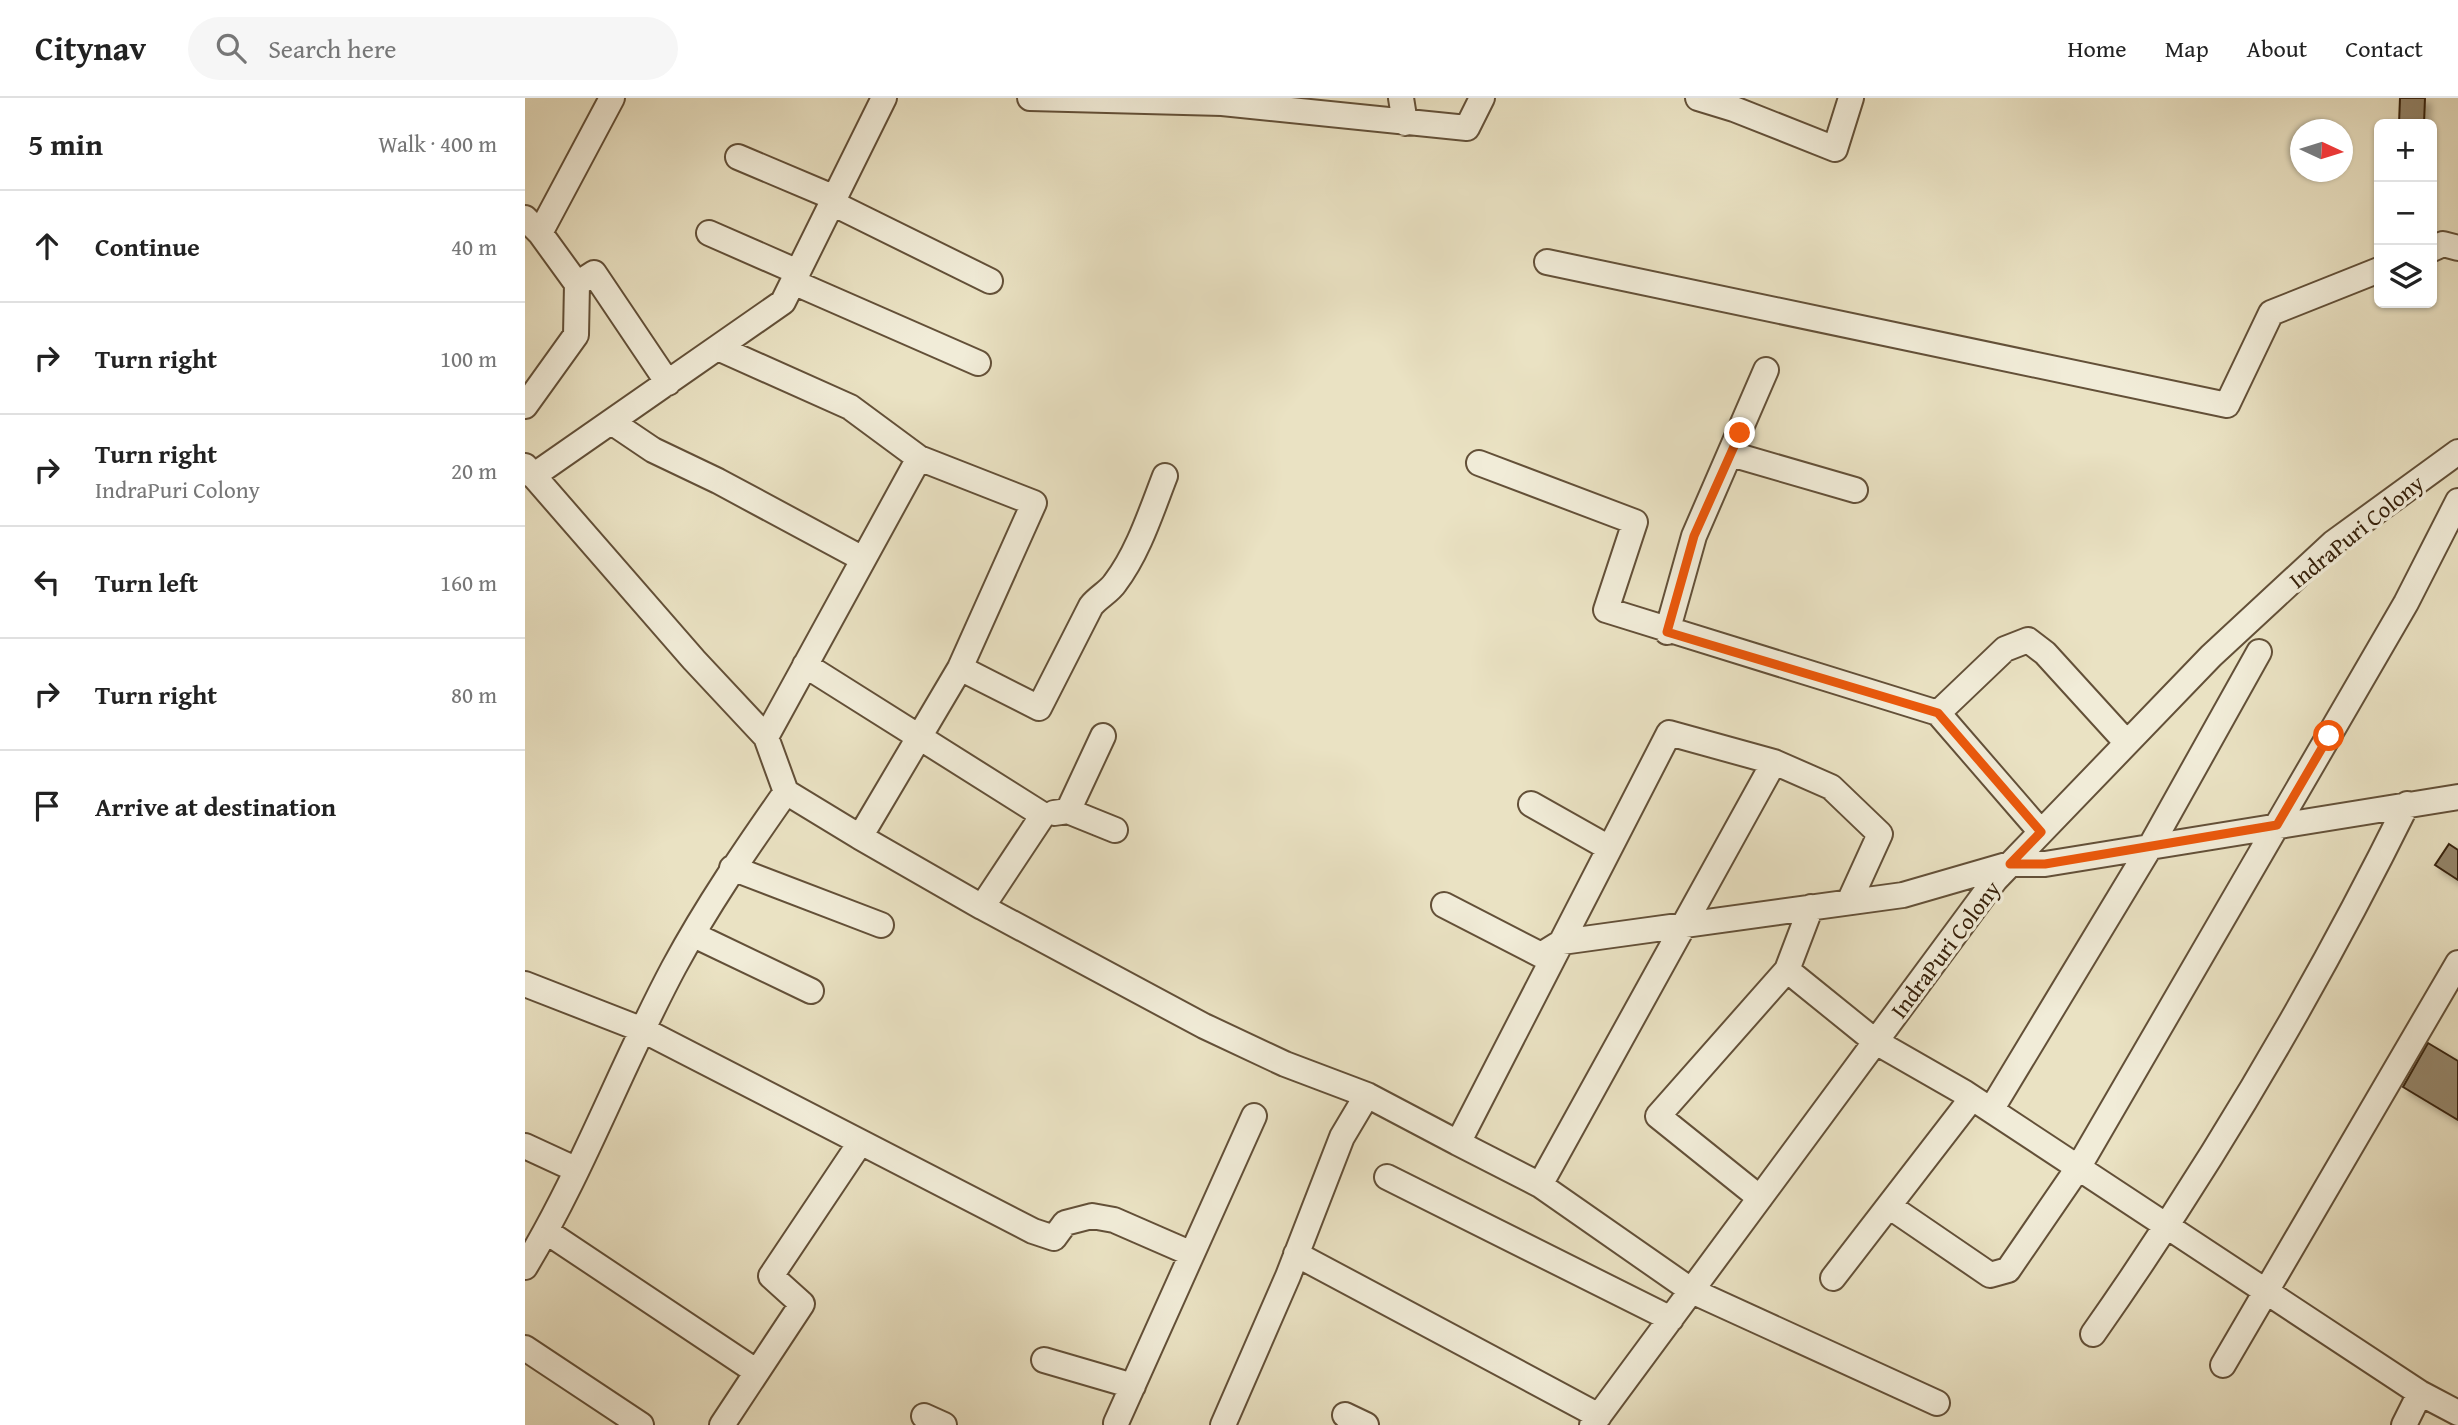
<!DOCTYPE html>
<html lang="en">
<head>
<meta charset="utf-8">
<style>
	body { margin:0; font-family:"Gentium Book Plus",serif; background:#f6f6f6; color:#222 }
	.controls { position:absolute; right:21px; top:21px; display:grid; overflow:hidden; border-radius:10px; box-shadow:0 2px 5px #0004 }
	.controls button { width:63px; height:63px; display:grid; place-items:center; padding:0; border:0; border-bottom:2px solid #e0e0e0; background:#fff; color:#222; font:35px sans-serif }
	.compass { position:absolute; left:1765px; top:21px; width:63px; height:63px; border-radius:50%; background:#fff; box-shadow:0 2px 5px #0004; rotate:94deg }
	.stop { position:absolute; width:21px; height:21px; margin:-16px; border:5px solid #ea580c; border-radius:50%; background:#fff }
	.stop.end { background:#ea580c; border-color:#fff; box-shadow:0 2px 7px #0008 }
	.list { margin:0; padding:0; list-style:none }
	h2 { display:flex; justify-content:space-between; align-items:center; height:91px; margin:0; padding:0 28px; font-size:30px }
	h2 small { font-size:23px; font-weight:400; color:#767676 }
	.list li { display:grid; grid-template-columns:46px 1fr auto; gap:21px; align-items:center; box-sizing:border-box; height:112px; padding:0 28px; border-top:2px solid #e0e0e0 }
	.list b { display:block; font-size:26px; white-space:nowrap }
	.list p { margin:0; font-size:23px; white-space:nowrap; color:#767676 }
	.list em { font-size:23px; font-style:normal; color:#767676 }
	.icon { flex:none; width:38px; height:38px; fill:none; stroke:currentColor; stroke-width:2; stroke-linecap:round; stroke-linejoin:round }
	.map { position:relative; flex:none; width:1933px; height:1327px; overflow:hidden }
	header { display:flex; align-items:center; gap:42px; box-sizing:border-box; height:98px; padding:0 35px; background:#fff; border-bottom:2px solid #e0e0e0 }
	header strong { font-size:33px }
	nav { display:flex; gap:38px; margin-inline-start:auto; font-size:24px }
	.search { width:490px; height:63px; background:#f6f6f6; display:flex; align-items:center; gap:18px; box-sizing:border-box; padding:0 24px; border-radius:38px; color:#767676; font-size:26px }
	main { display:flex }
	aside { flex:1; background:#fff }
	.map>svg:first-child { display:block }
</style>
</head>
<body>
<header>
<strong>Citynav</strong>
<div class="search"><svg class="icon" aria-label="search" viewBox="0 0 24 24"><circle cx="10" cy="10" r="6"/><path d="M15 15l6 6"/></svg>Search here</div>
<nav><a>Home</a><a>Map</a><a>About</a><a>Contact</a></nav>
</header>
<main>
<aside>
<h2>5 min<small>Walk · 400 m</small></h2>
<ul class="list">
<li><svg class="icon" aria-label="ahead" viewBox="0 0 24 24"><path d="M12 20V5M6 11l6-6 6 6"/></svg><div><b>Continue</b></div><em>40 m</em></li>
<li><svg class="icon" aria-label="right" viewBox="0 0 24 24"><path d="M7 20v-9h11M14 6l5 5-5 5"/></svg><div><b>Turn right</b></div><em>100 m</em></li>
<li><svg class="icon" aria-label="right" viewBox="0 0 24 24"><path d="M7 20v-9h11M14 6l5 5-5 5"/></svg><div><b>Turn right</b><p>IndraPuri Colony</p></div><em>20 m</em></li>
<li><svg class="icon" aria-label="left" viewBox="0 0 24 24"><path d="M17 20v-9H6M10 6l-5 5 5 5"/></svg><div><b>Turn left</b></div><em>160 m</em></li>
<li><svg class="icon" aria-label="right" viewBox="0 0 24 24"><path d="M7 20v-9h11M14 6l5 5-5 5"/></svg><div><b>Turn right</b></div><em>80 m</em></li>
<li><svg class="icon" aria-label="arrive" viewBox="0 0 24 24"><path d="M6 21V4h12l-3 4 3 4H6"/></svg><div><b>Arrive at destination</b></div></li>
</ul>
</aside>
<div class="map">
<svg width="1933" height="1327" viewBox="0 0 1933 1327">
	<defs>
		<filter id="shadow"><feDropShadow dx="5.5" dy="5.5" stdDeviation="3.5" flood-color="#0004"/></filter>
	</defs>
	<rect width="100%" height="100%" fill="#eae2c3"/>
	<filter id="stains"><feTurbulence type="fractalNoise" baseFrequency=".00286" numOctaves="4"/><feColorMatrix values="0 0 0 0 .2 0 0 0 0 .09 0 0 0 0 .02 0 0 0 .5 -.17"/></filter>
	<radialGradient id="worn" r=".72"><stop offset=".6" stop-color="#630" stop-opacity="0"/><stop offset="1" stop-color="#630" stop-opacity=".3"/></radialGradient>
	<path fill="#94856a" stroke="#36200a" stroke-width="2" filter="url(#shadow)" d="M1875,0h25l-1,26h-25z
		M1924,746l9,6v30l-23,-15z
		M1903,945l30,18v59l-55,-33z"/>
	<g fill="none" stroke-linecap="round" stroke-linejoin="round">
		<g stroke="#635038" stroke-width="28">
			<path id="minor" d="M505,0l192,5 245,25 15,-30
				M876,0l4,25
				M1173,0l36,11 101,40 16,-51
				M213,59l97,41
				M307,105l158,78
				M0,120l15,15 37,51 -1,51 -51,71
				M15,135l72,-135
				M184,135l89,39
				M1907,151l11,-5 15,4
				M1022,164l680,143 44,-92 108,-43
				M268,184l185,81
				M52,186l17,-11 74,110
				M88,325l40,27 65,31 145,78
				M1206,356l124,36
				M954,365l156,59 -29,88 332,103 103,119
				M0,368l169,194 72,77
				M8,378l250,-174 101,-204
				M1142,534l27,-96 72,-166
				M280,567l238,150 -61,92 222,119 81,38 82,31
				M435,570l79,40 52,-102c7,-9 18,-14 24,-23 23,-30 36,-71 50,-107
				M1413,615l67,-64 23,-9 17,13 82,90
				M1249,664l57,25 49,47 -31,68
				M261,694l74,45 100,-169 74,-165 -115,-45
				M1006,706l78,44
				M543,713l35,-75
				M529,715l14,-2 47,19
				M335,739l122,70
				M207,770l149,57
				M919,807l97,50 21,-13 341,-47 107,-31h35l413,-67
				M169,837l117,56
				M1262,872l89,72 89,51 455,300 38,20
				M0,886l118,46 390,201 21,7 11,-15 27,-7 22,4 78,34
				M1466,1012l159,-263 109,-195
				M0,1048l52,24
				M862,1079l284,142
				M1015,1087l152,106 245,112
				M1235,1100l-102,-82 129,-146 24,-63
				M1364,1108l101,69 18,-5 70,-102 328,-565 52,-102
				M22,1134l210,140
				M771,1156l303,162
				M0,1169c58,-96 96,-201 149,-300 33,-61 72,-118 112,-175l-20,-55 153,-279 -69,-51 -132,-59
				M1308,1180l139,-180
				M1568,1236c118,-168 223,-346 314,-530
				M0,1250l116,77
				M519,1262l89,26
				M1698,1267l235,-402
				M820,1317l21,10
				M399,1318l20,9
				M591,1325l138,-307
				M197,1327l80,-121 -31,-28 89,-133
				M698,1327l65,-149 54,-139 25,-42 91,48 211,-410 105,29 -234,423 -82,-42
				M1067,1327l403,-545 216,-224 122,-113 125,-91
				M1879,1327l16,-32"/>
		</g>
		<use href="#minor" stroke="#f1ecd8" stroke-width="24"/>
	</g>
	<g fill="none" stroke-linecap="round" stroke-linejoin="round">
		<path stroke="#ea580c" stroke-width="9" d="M1215,335l-46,103 -27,96 271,81 103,119 -31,32h35l232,-39 52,-89"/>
	</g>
	<g text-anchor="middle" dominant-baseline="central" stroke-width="7" stroke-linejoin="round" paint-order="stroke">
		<g font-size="23" fill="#36200a" stroke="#f1ecd8">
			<text transform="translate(1831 433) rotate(-39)">IndraPuri Colony</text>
			<text transform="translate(1420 851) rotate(-53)">IndraPuri Colony</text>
		</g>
	</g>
	<rect width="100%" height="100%" filter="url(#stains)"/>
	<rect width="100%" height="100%" fill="url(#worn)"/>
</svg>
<div class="controls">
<button>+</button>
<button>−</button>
<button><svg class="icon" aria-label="layers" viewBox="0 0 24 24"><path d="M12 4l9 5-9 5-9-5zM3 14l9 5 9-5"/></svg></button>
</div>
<svg class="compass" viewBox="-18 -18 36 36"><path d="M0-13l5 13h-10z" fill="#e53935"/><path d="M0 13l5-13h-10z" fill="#767676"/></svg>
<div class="stop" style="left:1804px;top:638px"></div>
<div class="stop end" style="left:1215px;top:335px"></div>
</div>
</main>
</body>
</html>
